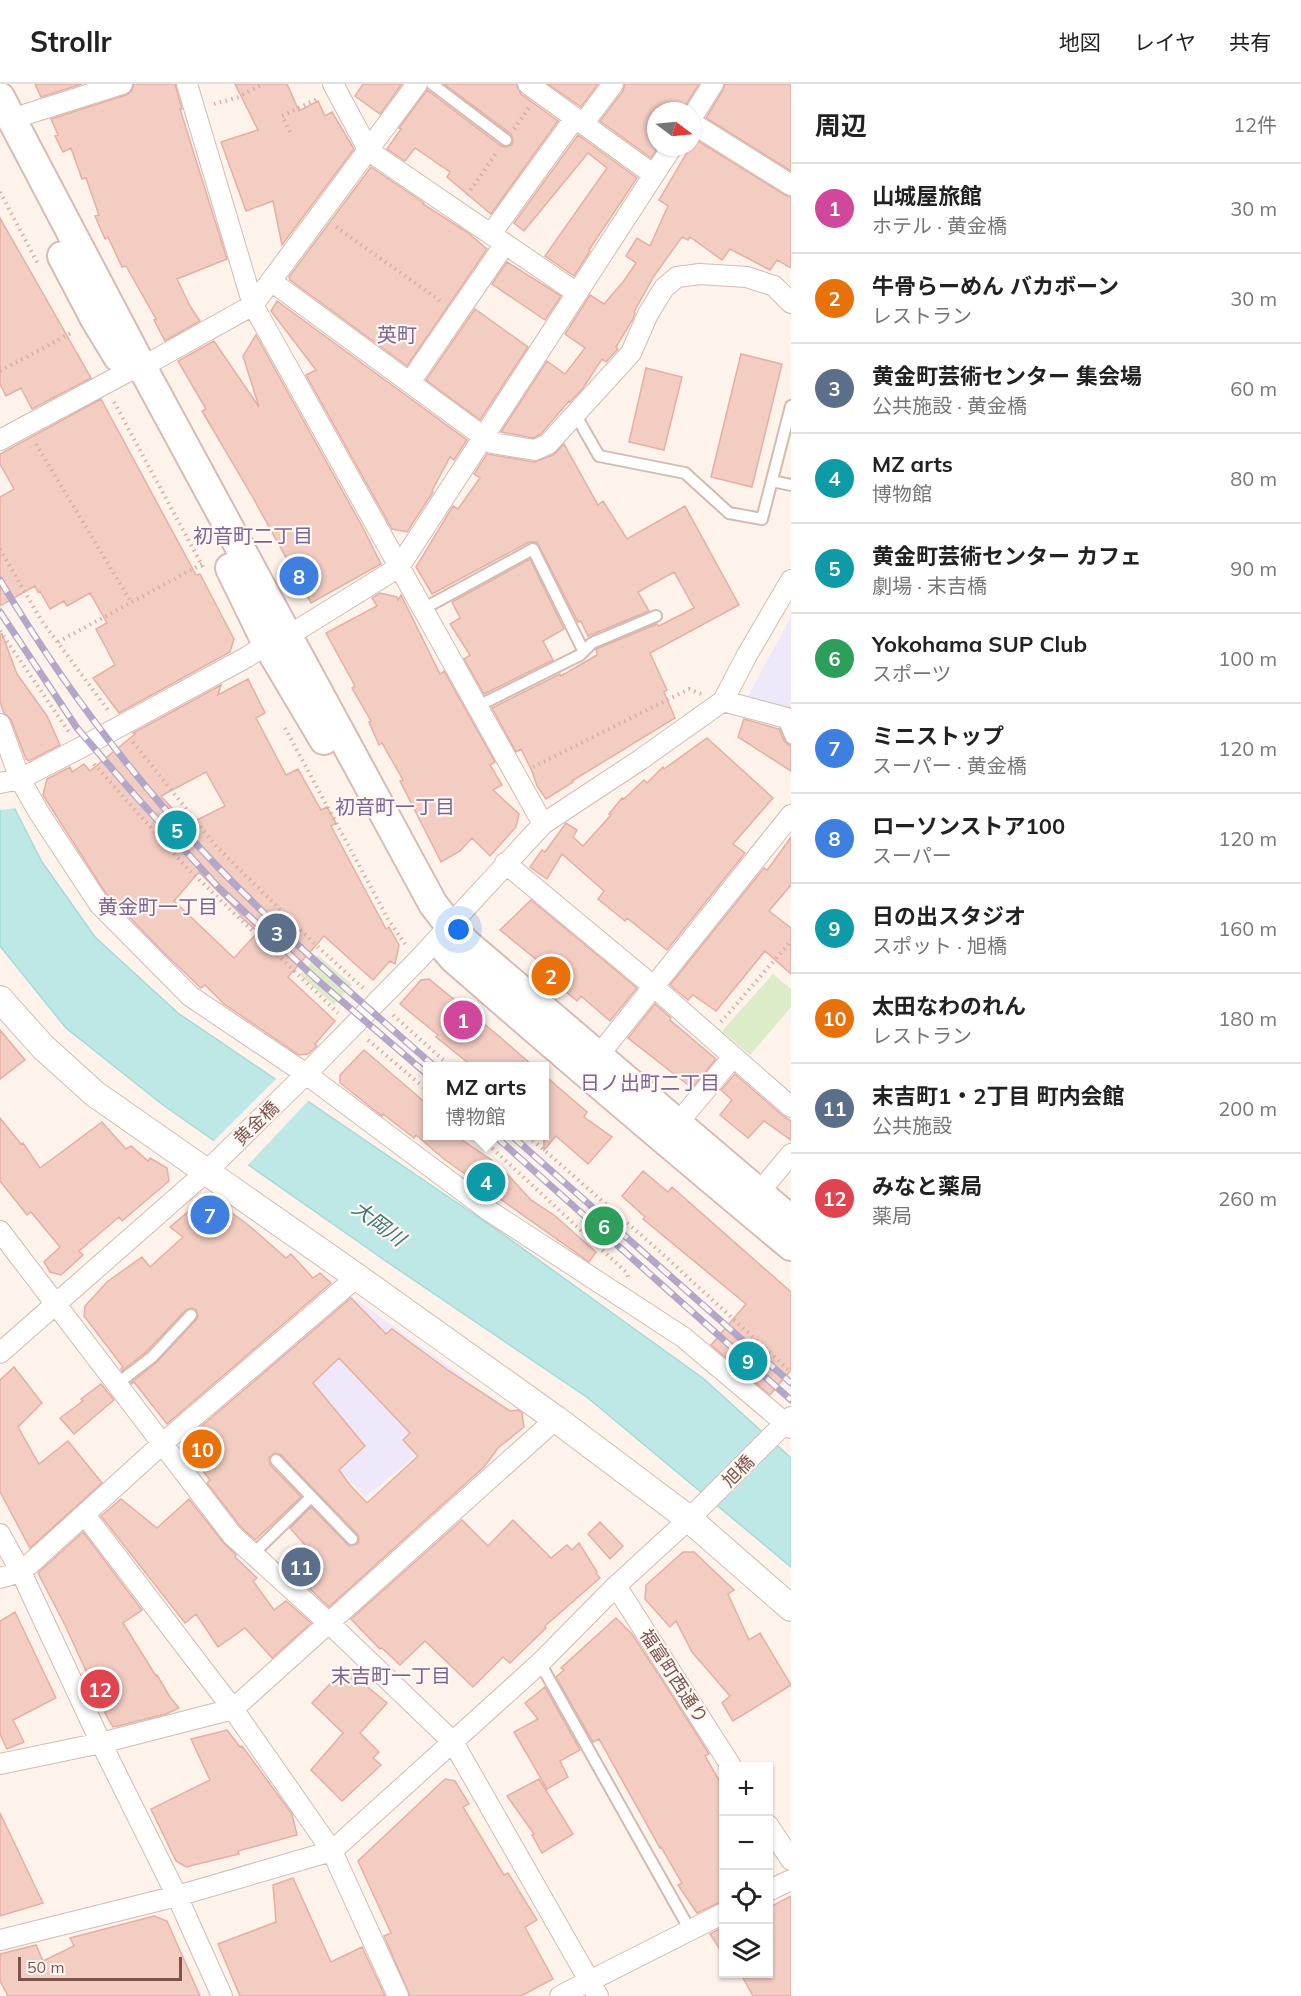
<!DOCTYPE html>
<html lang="ja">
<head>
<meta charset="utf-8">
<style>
	body { margin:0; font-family:Mulish,"Noto Sans JP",sans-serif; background:#f6f6f6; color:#222 }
	.controls { position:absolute; right:18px; bottom:18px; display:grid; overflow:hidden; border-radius:0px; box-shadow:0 2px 4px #0004 }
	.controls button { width:54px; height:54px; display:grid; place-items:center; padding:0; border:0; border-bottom:2px solid #e0e0e0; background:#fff; color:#222; font:30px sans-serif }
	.compass { position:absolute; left:647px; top:18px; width:54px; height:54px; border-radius:50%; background:#fff; box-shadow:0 2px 4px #0004; rotate:106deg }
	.scale { position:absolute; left:18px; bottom:15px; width:164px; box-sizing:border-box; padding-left:6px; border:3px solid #7a544c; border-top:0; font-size:16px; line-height:21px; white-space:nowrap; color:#7a544c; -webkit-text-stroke:4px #fff7f2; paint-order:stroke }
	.you { position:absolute; left:459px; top:846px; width:21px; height:21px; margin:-15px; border:4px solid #fff; border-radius:50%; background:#1a73e8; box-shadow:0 0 0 9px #1a73e833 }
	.badge { display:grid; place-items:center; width:39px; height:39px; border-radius:50%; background:#e8554f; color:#fff; font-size:20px; font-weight:700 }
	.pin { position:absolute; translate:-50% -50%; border:3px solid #fff; box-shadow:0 2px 6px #0006 }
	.popup { position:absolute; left:423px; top:978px; width:126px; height:78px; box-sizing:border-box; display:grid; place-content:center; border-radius:0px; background:#fff; filter:drop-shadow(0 2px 4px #0005); font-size:20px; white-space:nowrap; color:#767676 }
	.popup b { font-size:22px; color:#222 }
	.popup::after { content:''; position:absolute; left:50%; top:100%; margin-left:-12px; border:12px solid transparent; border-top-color:#fff }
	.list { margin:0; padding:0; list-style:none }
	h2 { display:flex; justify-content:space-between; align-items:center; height:78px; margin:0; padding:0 24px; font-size:26px }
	h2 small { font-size:20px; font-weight:400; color:#767676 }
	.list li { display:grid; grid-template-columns:39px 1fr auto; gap:18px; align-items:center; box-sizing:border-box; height:90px; padding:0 24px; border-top:2px solid #e0e0e0 }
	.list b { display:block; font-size:22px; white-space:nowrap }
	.list p { margin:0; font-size:20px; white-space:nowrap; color:#767676 }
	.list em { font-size:20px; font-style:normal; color:#767676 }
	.icon { flex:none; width:33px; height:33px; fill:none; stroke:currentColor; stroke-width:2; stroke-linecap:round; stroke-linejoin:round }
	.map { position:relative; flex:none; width:791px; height:1912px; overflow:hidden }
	header { display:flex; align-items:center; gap:36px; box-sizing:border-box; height:84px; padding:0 30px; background:#fff; border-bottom:2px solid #e0e0e0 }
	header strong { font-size:28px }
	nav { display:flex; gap:33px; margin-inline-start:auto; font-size:21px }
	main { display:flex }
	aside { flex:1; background:#fff }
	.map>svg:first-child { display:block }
</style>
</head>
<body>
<header>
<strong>Strollr</strong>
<nav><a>地図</a><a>レイヤ</a><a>共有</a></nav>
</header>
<main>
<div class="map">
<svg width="791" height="1912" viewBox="0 0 791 1912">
	<rect width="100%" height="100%" fill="#fdf3eb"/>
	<path fill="#efe7fa" d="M791,533v93l-37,-9 -6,-5z
		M347,1209l118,85 -42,55 7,11 -65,53 -113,-122z"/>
	<path fill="#ddecc8" d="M318,871l34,30 -18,20 -34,-30z
		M773,890l18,15v18l-41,48 -28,-24z"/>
	<path fill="#bee8e6" stroke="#a4dad8" stroke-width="1.5" d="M0,696l42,82 53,75 83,76 319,217 207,149 87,79v109l-203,-169 -198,-134 -227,-159 -97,-77 -66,-82z"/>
	<path fill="#fdf3eb" d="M0,693l3,2 14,29 -17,2z
		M279,992l30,24 -62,66 -34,-24z"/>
	<path fill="#f3ccc2" stroke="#e6afa2" stroke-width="1.5" fill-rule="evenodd" d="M35,0h47l-41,13z
		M134,0h41l7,25h-2l47,150 -50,20 13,27 10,15 -35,20 -11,-21 2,-1 -30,-53 -4,1 -14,-30 -3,2 -10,-23 4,-1 -13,-37 -4,1 -11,-31 -8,4 -8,-16 3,-1 -7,-16 75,-24 5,-3z
		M235,0h52l12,27 19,-10 7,15 7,-4 22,37 -72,96 -9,-44 -27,10 -25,-69 37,-12z
		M363,0h39l-22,30 -25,-18z
		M444,0h72l5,10 37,27 -67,93 -44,-37 3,-5 -35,-24 -10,13 -18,-12 14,-20 -2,-1 28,-38 74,56 5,1 6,-2 1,-5 -2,-6z
		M548,0h50l-17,23z
		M625,0h74l-17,27h-26v39l-5,8 -51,-37 23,-30z
		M725,0h66v87l-85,-53 17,-28z
		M578,51l59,43 -48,72 1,1 -16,25 -29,-20 62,-88 -19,-15 -64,78 -10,-8z
		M695,55l90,56 6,2v71l-14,-8 -7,10 -40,-21 -8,11 -32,-23 -2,3 -6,-3 -28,39 -20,36 1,1 -2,6 -17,28 2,2 -12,13 -4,-3 -19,29 -13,14 -1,-1 -28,33 -8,4 -32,-6 46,-71 18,13 20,-26 -20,-14 25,-39 14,9 19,-22 13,-19 -10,-7 11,-18 13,8 18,-40 -9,-6z
		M371,83l53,36 -1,1 44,28 20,17 -80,117 -117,-86 -1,-3z
		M0,134l91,160 -59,31 -11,-21 -15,8 -6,-12z
		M507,178l54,34 -16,24 -53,-36z
		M277,217l190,139 -13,20 -4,-3 -18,34 1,1 -26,40 -15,-3 -86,-154 10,-5 -45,-59z
		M475,225l53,38 -48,73 -54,-40z
		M256,251l106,191 19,38 -70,39 -60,-109 -49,-83 4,-2 -28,-48 36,-20 45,66 -16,-51z
		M741,270l41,10 -30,123 -41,-10z
		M646,284l36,9 -18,73 -35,-8z
		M101,315l95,176 4,-1 34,65 -4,13 -111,61 -26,-35 22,-13 -19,-36 11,-6 -17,-30 -23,13 -3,-5 -14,8 -10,-18 -2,1 -3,-6 -35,20v-109l14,-8 -14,-25v-10z
		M564,360l34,61 5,-4 24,38 58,-33 54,99 -89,48 17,37 -3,2 11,26 -103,63 1,1 -27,17 -9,-13 -5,-15 -11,-22 -5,3 -24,-44 68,-34 1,2 36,-21 -1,-6 61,-25 2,2 35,-18 -20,-36 -36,20 11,19 -61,25 -7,-15 -3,1 -41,-80h-8l-97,52 -16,-27 37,-61 5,3 22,-31 -6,-4 13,-20 47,8 19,-7z
		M530,475l34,70 -21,12 10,19 -69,34 -20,-35 6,-4 -20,-31 10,-6 -8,-16z
		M380,509l17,4 1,3 3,-5 39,79 4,-3 51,91 -5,3 12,20 -9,5 26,24 -3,13 -26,29 -18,-18 -12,13 -19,11 -41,-81 3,-1 -21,-37 -3,2 -10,-23 2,-1 -19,-33 3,-2 -29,-53 51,-27 -5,-8z
		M0,550h2l15,40 30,42 13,29 -31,16 -3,-2 -15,-39 -7,-7 -4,-11z
		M248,595l17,34 -9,5 30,57 12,-6 23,41 6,-3 9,16 -5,3 55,103 3,-2 10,18 -4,19 -5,-3 -17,19 -49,-44 -36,41 47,44 -20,23 2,2 -9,8 -9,1 -75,-51 -19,-19 -4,3 -36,-34 -60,-62 -62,-97 4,-16 23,-12 2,5 12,-8 6,7 45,-37 -2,-1 88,-48 -3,10zM206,688l19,34 -38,19 -26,-29zM199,788l43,44 -1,1 17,15 -24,26 -60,-57z
		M744,635l35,10 5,12 7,6v24l-53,-34z
		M707,654l66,60 -40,46 12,9 -78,97 -40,-32 -2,3 -27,-22 6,-8 -42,-37 -15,25 -17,-12 12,-17 3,2 21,-29 11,7 -4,7 10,9 28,-31 -2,-1 13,-16 2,1 20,-19 3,3 16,-16 1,2z
		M791,753v48l-22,26 22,17v46l-26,-23 -49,60 -23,-16 -5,5 -18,-15 94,-117 3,2 4,-5z
		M531,816l106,88 -27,33 -29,-25 -4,5 -23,-19 4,-5 -58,-47z
		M429,895l71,58 33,29h-61l-36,-29 2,-2 -38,-31 21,-24z
		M655,920l16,14 -1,2 46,39 -24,29 -64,-50z
		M0,946l25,30 -25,19z
		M364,966l64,55v31h28l43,29 32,35 23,15 42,37 -7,10 -145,-103 -28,-24 -2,3 -31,-24 -1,2 -42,-33v-8z
		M735,990l48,42 8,5v19l-27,-19 -16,17 -28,-23 12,-15 -11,-10z
		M544,991l43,37 -3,5 28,20 -24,27 -32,-28 -12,14z
		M0,1034l21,26 2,-1 17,25 62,-46 24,27 5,-3 17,15 2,-3 17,10 2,13 -47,40 -3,-4 -40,34 4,4 -22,20 -11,-3 -6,-10 16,-15 -29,-35 -4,3 -27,-34z
		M643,1087l25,21 4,-5 119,105v78l-21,25 -59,-50 35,-41 -103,-85 2,-2 -23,-21z
		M214,1116l33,24 39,34 5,-4 22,24 7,-5 11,10 -164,141 -33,-42 -2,2 -1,-1 26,-21 39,-42 2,-4 -2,-6 -4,-2 -6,2 -39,41 -25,20 -1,-2 2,-2 -39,-51 1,-10 22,-24 35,-25 8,10 33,-30 -13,-10 31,-26z
		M351,1214l35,36 6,-5 57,42 61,40 8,-1 4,3 2,14 -26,21 -14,19 -155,140 -46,-44 22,-18 -15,-17 21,-21 38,39 9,-2 1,-6 -2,-4 -76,-79 -6,-2 -6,4 1,8 31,32 -46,43 -14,-13 -34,-44 3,-3 -23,-29 2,-2 -6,-7zM339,1274l71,75 -7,7 15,16 -51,47 -17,-18 -11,-15 26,-24 -52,-63z
		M14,1283l28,36 -24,24 21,37 29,-23 34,42 -72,65 -30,-56v-112z
		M101,1300l13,16 -40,34 -14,-16 23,-17 -2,-2z
		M121,1415l36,29 32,-29 34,43 13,13 -1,2 22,21 -4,3 21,29 12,-9 25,22 -39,35 -27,-30 -27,19 -22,-33 -11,9 -84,-107z
		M462,1436l26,26 25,-26 38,38 16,-13 5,5 7,-7 18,29 -1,1 4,5 -55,48 1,2 -36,35 -7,-6 -30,30 -48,-46 -25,24 -18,-17 -2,1 -29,-30z
		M600,1438l23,24 -13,13 -22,-25z
		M83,1448l59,78 -19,13 33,53 1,-1 13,22 9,11 -13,6 -48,12 -5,1 -6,-10 -42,-92 -27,-52z
		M683,1468h11l40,38 -6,4 21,46 11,-7 31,52 -58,36 -11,-18 8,-7 -38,-44 -16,-31 -6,6 -25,-28 1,-14z
		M15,1528l41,86 -43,22 11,22 -17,7 -7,-15v-113z
		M616,1534l16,16 34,52 43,68 -4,2 18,31v114l-26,12 -19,-28 4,-2 -21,-36 -1,1 -61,-109 -6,3 -37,-65 8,-7 -3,-2z
		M345,1584l42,35 -27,30 19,19 -6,6 8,7 -39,36 -31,-31 32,-37 -31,-30z
		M545,1603l35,63 -20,11 8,16 -21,12 -33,-57 24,-13 -13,-16z
		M227,1646l13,17 2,-1 50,68 5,21 -59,16 1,3 -53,13 -10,-6 -25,-52 59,-29 -19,-41z
		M445,1695l10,2 14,23 -6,3 41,68 4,-2 29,47 -12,7 28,52 -32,17h-111l-26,-60 7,-3 -33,-72z
		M539,1695l34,55 -31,19 -10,-18 2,-1 -27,-38z
		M0,1729l43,90 -43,13z
		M293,1794l38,84 31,-15 23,49h-145l-22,-52 58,-22 -3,-37z
		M791,1812v100h-38l-12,-22h27v-66z
		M154,1832l13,5 33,75h-192l-8,-15v-27l36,-9 7,16 31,-15 -4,-8z
		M723,1843v27l-13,-20z"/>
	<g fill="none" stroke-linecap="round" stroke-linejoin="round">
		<g stroke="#d3bbb2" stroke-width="14">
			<path id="service" d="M432,0l74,56
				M575,330l24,42 86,17 44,40 33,6 29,-113
				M772,397l19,4
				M423,525l110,-60 50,101
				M478,622l102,-51 12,-12 64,-27
				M782,633l9,21
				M117,1300l35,-27 39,-42
				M276,1376l76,79
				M253,1470l58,-57
				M540,1579l150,267"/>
		</g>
		<g stroke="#d3bbb2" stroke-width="22">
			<path id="minor" d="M187,0l66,221 290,519
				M333,0l36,67 208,142
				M528,0l126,91
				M692,33l21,-33
				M13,37l14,-7 95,-30
				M692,39l99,62
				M583,40l30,-40
				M491,150l84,-116
				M271,197l221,162 43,7 13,-6 83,-91 17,-39 16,-26 13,-11 23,-3 47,3 27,9 17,17
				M410,298l95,-138
				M0,356l127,-68 15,-5 111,-62 164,-221
				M723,617l24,-46 44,-75
				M0,640l20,55 18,32 61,93 91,92 116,78 182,136 195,127 108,91
				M0,699l20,-4 60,-31 167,-91 20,-13 21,-8 111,-69 273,-420
				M505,779l148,123 138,121
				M590,982l201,-251
				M677,1040l56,-67
				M751,1118l40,-48
				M0,1147l232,304 98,89 123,118 145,254
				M0,1269l206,-181 100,-98 111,-113 126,-137 97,-64 83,-59 68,18
				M85,1431l148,194 99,142 66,145
				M0,1450l21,38 80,171 76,153 45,100
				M0,1494l21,-6 141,-128 195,-167
				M616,1502l115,180
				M0,1680l101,-21 132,-34 323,-290
				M768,1741l23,35
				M768,1807l23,-11
				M0,1856l177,-44 155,-45 208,-188 76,-77 73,-67 102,-102
				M560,1912l164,-83"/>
		</g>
		<g stroke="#d3bbb2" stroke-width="28">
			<path id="tertiary" d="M0,915l43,48 52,47 262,183 199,142 133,100 102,89"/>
		</g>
		<g stroke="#d8bbb2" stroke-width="32">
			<path id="secondary" d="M0,13l142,270 291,537 17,22 17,18 324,276
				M62,172l33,63 23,38
				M230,484l37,76 57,96
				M441,860l12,14c112,98 224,193 338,288"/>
		</g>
		<path stroke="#d9afa4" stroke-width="4" stroke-dasharray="1.5 4.5" stroke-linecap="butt" d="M214,20l25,-7 24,-13
			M514,45l15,-21
			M290,48l-8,-16 37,-18
			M0,108l38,72
			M467,111l30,-43
			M336,143l106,75
			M0,287l73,-39
			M114,318l90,167
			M36,360l95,158
			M0,465l41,71 67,90
			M0,547l69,101
			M58,558l144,-78
			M285,644l103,191 17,25
			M133,658l82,103 103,102 45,41
			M94,680l92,103 152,146
			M533,683l156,-78 12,5
			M393,931l57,51
			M721,938l70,-81
			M368,956l60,51
			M479,1052l148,137 1,4
			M528,1052l129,113 134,123"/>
		<use href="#service" stroke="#fff" stroke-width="10"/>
		<use href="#minor" stroke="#fff" stroke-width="20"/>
		<use href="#tertiary" stroke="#fff" stroke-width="26"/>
		<use href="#secondary" stroke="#fff" stroke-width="28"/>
		<g stroke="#b3a7c9" stroke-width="7">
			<path id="rail" d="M0,496c60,101 132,197 214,283 69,72 145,137 220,203
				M0,528l77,116 55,64 86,95 97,91 113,97
				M495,1052l296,264
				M512,1052l279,247"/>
		</g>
		<use href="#rail" stroke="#fff7f2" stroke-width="4.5" stroke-dasharray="14" stroke-linecap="butt"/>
	</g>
	<g text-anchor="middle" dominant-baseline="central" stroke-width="4.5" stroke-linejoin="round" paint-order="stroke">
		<g font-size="18" fill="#7a544c" stroke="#fff7f2">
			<text transform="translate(256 1039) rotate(-44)">黄金橋</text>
			<text transform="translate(738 1387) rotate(-45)">旭橋</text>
			<text transform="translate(674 1592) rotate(57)">福富町西通り</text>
		</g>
		<g font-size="20" fill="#7b6595" stroke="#fff7f2">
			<text x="397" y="250">英町</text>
			<text x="253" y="451">初音町二丁目</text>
			<text x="395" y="722">初音町一丁目</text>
			<text x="158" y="822">黄金町一丁目</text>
			<text x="650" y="998">日ノ出町二丁目</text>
			<text x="391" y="1591">末吉町一丁目</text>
		</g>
		<g font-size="20" font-style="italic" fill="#3c7776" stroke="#fff7f2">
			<text transform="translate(379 1139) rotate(37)">大岡川</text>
		</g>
	</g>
</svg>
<div class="controls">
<button>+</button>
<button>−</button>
<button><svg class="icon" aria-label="locate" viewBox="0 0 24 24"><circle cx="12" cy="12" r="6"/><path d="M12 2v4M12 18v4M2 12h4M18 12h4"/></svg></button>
<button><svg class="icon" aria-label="layers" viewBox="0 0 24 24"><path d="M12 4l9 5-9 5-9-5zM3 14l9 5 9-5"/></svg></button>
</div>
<svg class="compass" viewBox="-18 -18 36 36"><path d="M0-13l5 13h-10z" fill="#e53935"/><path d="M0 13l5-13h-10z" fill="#767676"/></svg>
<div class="scale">50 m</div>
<div class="you"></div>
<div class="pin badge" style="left:463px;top:936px;background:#d1479c">1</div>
<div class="pin badge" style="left:551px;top:892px;background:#e8710a">2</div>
<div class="pin badge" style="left:277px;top:849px;background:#5c6f8a">3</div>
<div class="pin badge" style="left:486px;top:1098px;background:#0f9aa8">4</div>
<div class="popup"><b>MZ arts</b>博物館</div>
<div class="pin badge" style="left:177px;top:746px;background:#0f9aa8">5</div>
<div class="pin badge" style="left:604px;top:1142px;background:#2e9e5b">6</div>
<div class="pin badge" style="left:210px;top:1131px;background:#3f7fe0">7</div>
<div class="pin badge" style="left:299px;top:492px;background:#3f7fe0">8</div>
<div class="pin badge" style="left:748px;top:1277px;background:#0f9aa8">9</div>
<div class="pin badge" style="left:202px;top:1365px;background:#e8710a">10</div>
<div class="pin badge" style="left:301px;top:1483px;background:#5c6f8a">11</div>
<div class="pin badge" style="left:100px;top:1605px;background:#e0444e">12</div>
</div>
<aside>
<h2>周辺<small>12件</small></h2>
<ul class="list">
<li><span class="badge" style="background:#d1479c">1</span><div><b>山城屋旅館</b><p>ホテル · 黄金橋</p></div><em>30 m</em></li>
<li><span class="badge" style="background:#e8710a">2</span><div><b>牛骨らーめん バカボーン</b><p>レストラン</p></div><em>30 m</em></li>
<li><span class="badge" style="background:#5c6f8a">3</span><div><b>黄金町芸術センター 集会場</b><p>公共施設 · 黄金橋</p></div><em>60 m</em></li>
<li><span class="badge" style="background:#0f9aa8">4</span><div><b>MZ arts</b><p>博物館</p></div><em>80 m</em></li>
<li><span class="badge" style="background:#0f9aa8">5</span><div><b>黄金町芸術センター カフェ</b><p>劇場 · 末吉橋</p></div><em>90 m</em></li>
<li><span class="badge" style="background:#2e9e5b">6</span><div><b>Yokohama SUP Club</b><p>スポーツ</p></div><em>100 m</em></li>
<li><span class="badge" style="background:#3f7fe0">7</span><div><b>ミニストップ</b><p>スーパー · 黄金橋</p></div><em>120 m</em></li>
<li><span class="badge" style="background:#3f7fe0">8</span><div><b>ローソンストア100</b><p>スーパー</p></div><em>120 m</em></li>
<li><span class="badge" style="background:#0f9aa8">9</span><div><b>日の出スタジオ</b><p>スポット · 旭橋</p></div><em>160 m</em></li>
<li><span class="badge" style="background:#e8710a">10</span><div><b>太田なわのれん</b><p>レストラン</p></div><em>180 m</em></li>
<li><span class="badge" style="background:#5c6f8a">11</span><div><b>末吉町1・2丁目 町内会館</b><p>公共施設</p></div><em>200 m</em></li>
<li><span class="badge" style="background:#e0444e">12</span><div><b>みなと薬局</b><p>薬局</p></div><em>260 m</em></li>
</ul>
</aside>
</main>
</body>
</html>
